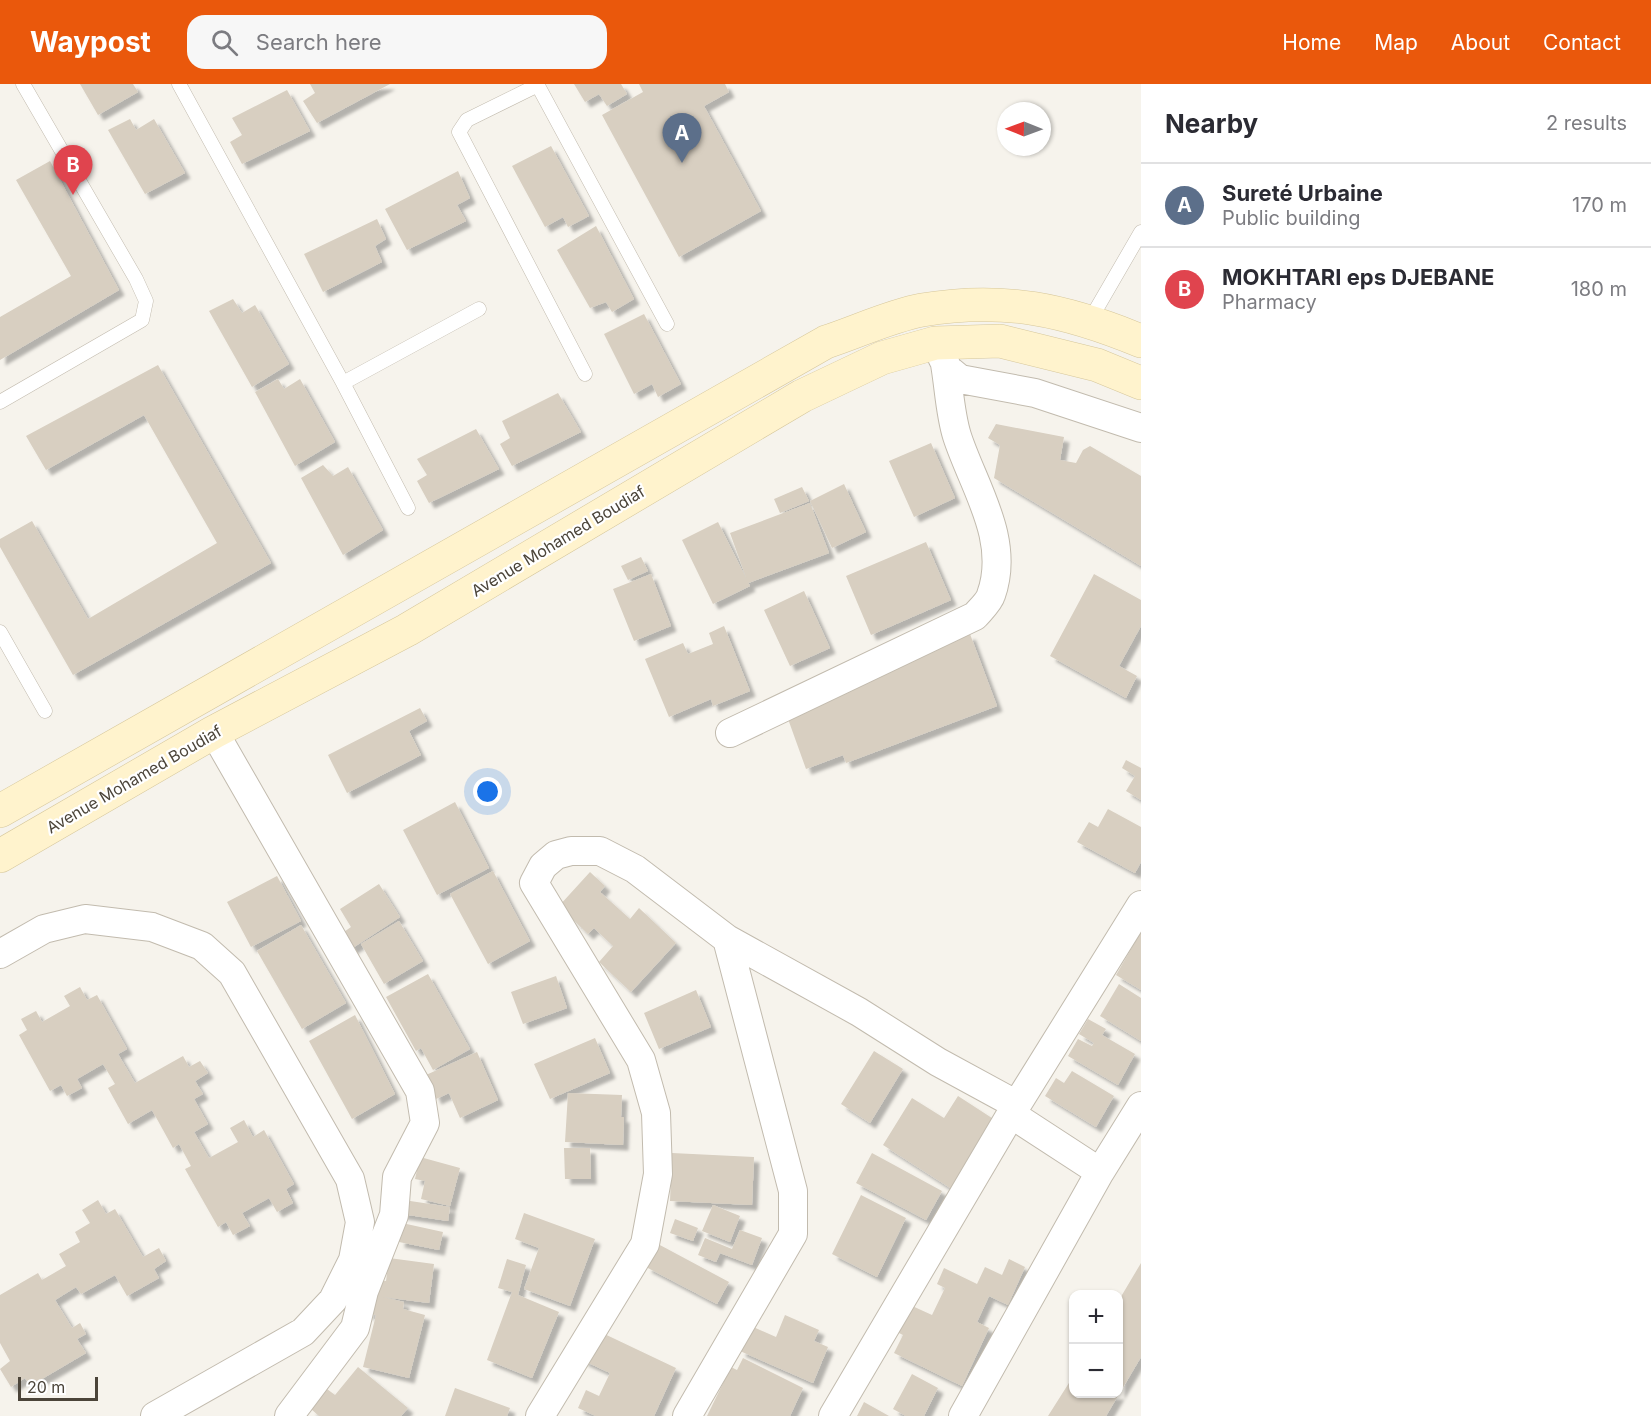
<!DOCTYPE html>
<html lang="en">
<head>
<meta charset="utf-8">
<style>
	body { margin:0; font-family:Inter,sans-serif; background:#f7f7f7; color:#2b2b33 }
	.controls { position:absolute; right:18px; bottom:18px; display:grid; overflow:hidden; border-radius:12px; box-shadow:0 2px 4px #0004 }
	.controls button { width:54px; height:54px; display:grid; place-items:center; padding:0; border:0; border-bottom:2px solid #e1e1e2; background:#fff; color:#2b2b33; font:30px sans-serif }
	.compass { position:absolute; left:997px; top:18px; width:54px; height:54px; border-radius:50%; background:#fff; box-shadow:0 2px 4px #0004; rotate:271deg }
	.scale { position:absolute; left:18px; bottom:15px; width:80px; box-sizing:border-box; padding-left:6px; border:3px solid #4b4439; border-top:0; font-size:16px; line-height:21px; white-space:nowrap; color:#4b4439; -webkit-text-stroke:4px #fff; paint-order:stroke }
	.you { position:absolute; left:488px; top:708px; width:21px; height:21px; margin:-15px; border:4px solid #fff; border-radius:50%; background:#1a73e8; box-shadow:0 0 0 9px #1a73e833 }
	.badge { display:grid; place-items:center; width:39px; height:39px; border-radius:50%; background:#ea580c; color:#fff; font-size:20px; font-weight:700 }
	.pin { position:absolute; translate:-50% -50px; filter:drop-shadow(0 2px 3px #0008) }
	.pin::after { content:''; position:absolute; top:32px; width:21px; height:18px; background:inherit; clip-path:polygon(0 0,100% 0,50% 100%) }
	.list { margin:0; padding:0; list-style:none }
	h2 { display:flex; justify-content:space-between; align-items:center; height:78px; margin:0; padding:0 24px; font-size:26px }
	h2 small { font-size:20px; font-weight:400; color:#7c7c81 }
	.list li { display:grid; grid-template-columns:39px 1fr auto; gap:18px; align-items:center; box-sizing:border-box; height:84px; padding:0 24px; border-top:2px solid #e1e1e2 }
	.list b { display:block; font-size:22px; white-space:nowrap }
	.list p { margin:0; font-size:20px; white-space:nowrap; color:#7c7c81 }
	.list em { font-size:20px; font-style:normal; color:#7c7c81 }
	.icon { flex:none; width:33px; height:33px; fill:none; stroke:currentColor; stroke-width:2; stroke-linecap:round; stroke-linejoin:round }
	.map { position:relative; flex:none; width:1141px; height:1332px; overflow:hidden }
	header { display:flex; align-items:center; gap:36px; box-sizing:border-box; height:84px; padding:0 30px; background:#ea580c; color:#fff }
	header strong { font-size:28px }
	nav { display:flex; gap:33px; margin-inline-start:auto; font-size:21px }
	.search { width:420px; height:54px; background:#f7f7f7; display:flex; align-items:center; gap:15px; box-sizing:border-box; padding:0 21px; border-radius:18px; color:#7c7c81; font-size:22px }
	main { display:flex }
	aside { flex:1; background:#fff }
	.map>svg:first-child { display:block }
</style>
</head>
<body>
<header>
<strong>Waypost</strong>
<div class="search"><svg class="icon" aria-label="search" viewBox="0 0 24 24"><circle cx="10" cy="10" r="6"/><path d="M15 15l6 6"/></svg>Search here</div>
<nav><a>Home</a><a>Map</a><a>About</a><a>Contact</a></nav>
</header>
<main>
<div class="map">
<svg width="1141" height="1332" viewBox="0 0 1141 1332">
	<defs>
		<filter id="shadow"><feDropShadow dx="5.5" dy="5.5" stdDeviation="1.5" flood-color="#0004"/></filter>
	</defs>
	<rect width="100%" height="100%" fill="#f6f3ec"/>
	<path fill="#d8cfc1" filter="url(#shadow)" d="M80,0h53l5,8 -40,23z
		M310,0h80l-73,39 -14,-22 12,-8z
		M574,0h47l6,10 -20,12 -8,-12 -14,8z
		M639,0h86l4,8 -25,14 57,105 -82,46 -77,-142 41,-23z
		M287,6l23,41 -68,33 -12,-22 12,-7 -10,-17z
		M130,35l6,11 18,-11 31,54 -40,21 -37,-64z
		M551,62l38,70 -21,11 -5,-10 -18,10 -33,-61z
		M50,77l69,129 -119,70v-43l71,-41 -55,-96z
		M458,87l12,27 -13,7 9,16 -59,29 -22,-41z
		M377,135l9,20 -11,7 7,16 -59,30 -19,-38z
		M596,142l38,73 -22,13 -6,-10 -16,6 -33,-58z
		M233,215l9,14 13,-8 34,59 -37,23 -43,-76z
		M644,230l37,70 -23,13 -6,-13 -18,10 -30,-60z
		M158,281l113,198 -198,112 -73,-128v-8l32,-18 56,98 129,-76 -73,-128 -98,55 -20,-34z
		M278,295l6,10 16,-10 35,63 -40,24 -40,-74z
		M558,309l23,39 -69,34 -12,-22 10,-6 -8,-17z
		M996,340l68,13 -4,23 16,3 7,-13 7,-4 51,30v90l-147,-88 6,-33 -12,-7z
		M476,345l23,40 -70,34 -12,-22 10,-6 -10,-16z
		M931,359l24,55 -41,19 -25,-56z
		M323,381l10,11 15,-9 35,63 -40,25 -42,-77z
		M844,400l22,48 -34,16 -22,-47z
		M802,403l7,14 -29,12 -6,-14z
		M810,419l19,50 -81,30 -18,-50z
		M718,438l32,64 -37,18 -31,-64z
		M926,458l25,58 -80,35 -25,-59z
		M641,473l7,14 -20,9 -7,-14z
		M651,490l20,52 -37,15 -21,-52z
		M1094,490l47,26v26l-22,40 18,10 -11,22 -76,-42z
		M804,507l26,57 -40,18 -26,-56z
		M724,542l26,65 -37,15 -2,-7 -42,18 -24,-58 38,-16 5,11 25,-10 -4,-11z
		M970,550l27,72 -151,57 -3,-8 -37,14 -23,-64z
		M420,624l7,13 -18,10 12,24 -74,38 -19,-38z
		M1126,676l15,8v32l-15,-9 9,-15 -13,-8z
		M455,718l34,66 -52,27 -34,-65z
		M1108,725l33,18v35l-6,11 -58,-31 12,-20 9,5z
		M493,787l37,70 -42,23 -38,-70z
		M590,788l15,14 -5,6 30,27 9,-11 37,35 -45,49 -32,-30 14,-16 -19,-18 -6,6 -29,-28z
		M277,792l24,45 -50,26 -24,-45z
		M379,800l21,33 -49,32 -10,-15 10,-7 -11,-18z
		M399,837l24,40 -39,23 -23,-40z
		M1141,840v66l-25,-15 22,-38 -4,-3z
		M301,841l45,78 -44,26 -45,-78z
		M428,890l42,75 -37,21 -12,-22 -5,3 -30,-54z
		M556,892l11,32 -44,16 -12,-32z
		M1119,900l22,14v43l-41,-25z
		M80,903l7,13 10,-5 30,54 -9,5 17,29 48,-27 6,11 11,-6 8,12 -13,8 8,13 -9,5 14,25 -14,8 15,26 29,-16 -8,-14 14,-8 9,17 11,-7 30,54 -8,5 7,14 -16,9 -8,-14 -27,15 8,13 -17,9 -7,-13 -8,5 -33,-58 6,-3 -12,-22 -6,4 -21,-38 -24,14 -20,-36 7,-4 -12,-20 -26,15 5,9 -15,8 -6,-11 -11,6 -31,-56 8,-5 -6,-11 15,-8 6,11 28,-16 -6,-10z
		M696,906l15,37 -52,22 -15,-36z
		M355,931l40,79 -43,25 -43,-78z
		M1088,935l18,10 -4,6 33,19 -17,31 -50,-29 10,-17 14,7 2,-3 -15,-9z
		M595,954l15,35 -60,26 -16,-35z
		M874,967l29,18 -33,54 -29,-19z
		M477,968l21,48 -38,18 -11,-25 -13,6 -10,-24z
		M1072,987l42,25 -18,31 -51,-31 11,-18 8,5z
		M568,1009l54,2 -1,22h3l-1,28 -58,-3z
		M958,1012l40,26 -43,69 -72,-46 29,-47 32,20z
		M564,1064h26l1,31h-26z
		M672,1069l82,4 -2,48 -82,-4z
		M872,1069l70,38 -16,29 -70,-37z
		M420,1073l40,11 -10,38 -29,-7 4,-18 -10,-2z
		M861,1111l45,23 -29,59 -45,-23z
		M397,1115l53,8 -2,14 -53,-8z
		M98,1116l8,14 9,-5 28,48 16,-9 7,13 -12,8 5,9 -32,18 -12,-21 -34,19 -5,-7 -21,13 17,28 8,-5 6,11 -9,5 9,14 -56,33 -5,-8 -14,9 -11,-18 10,-8 -10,-18v-48l38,-22 4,7 24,-14 -7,-12 21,-12 -5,-10 15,-9 -8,-13z
		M713,1121l27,11 -10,26 -28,-11z
		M524,1129l71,26 -25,67 -46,-17 15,-41 -24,-9z
		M675,1135l23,9 -5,13 -23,-8z
		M402,1139l41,9 -4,18 -40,-8z
		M740,1146l22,8 -10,27 -32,-12 -4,9 -18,-7 7,-17 27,11z
		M658,1160l71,38 -12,22 -71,-37z
		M389,1174l45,6 -5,39 -46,-6 21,5 -1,7 22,6 -16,63 -46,-11 13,-52 -9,-1 10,-34 9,1z
		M507,1175l19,6 -8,30 41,17 -27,66 -45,-18 25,-68 -14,-4z
		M1009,1175l16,8 -17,38 -19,-9 -12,26 12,6 -27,58 -68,-33 9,-18 -6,-3 13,-27 22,10 13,-27 -8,-4 7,-16 33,16 8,-17 17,8z
		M1141,1179v94l-35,59h-58l26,-41v19h45v-94z
		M785,1231l34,15 -5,11 14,6 -15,36 -73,-32 11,-25 25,11z
		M596,1246l80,38 -22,48h-58l-18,-8 8,-18 13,6 11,-23 -28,-13z
		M743,1274l60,30 -13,28h-83l24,-49 6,3z
		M358,1283l50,41 -7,8h-82l-8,-7 16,-20 8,6z
		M912,1290l26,14 -14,28h-18l-13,-7z
		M455,1304l55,20 -3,8h-62z
		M864,1318l25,14h-32z"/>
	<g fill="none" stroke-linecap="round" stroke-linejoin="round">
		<g stroke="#c2bbae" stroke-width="15">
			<path id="lane" d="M179,0l164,299 65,125
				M537,0l130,240
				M538,1l-71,35 -8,12 126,242
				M1090,236l51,-88
				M343,299l136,-74
				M0,318l142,-82 4,-19 -10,-22 -113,-195
				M0,548l45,79"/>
		</g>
		<g stroke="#c2bbae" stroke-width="30">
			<path id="street" d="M942,273l6,12 12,10 75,14 106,35
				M214,648l206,359 5,32 -28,54 -3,38 -30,76 -9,37 -66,88
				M730,649l245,-117c5,-6 14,-14 16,-21 20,-56 -18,-109 -34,-159 -7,-22 -8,-49 -12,-72
				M0,870l44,-25 41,-10 67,8 50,19 30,27 118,206 10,43 -7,38 -20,40 -30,32 -148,84
				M1011,1030l89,58
				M540,1332l105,-172 13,-70 -2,-61 -15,-53 -107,-177 9,-17 13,-11 15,-4h29l35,18 92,70 132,73 79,50 79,43
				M687,1332l106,-182v-43l-66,-252
				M833,1332l178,-302 130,-209
				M963,1332l137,-244 41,-66"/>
		</g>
		<g stroke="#d6c79b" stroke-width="34">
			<path id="secondary" d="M0,727l826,-469c31,-10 64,-26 96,-32 82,-14 144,0 219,31
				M0,772l214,-124 193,-102 395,-234 80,-38 53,-15 65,-2 97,24 44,18"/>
		</g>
		<use href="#lane" stroke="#fff" stroke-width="14"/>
		<use href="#street" stroke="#fff" stroke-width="28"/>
		<use href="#secondary" stroke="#fff3cd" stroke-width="33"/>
	</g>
	<g text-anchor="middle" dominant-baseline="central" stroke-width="4.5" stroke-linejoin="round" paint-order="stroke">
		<g font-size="16" fill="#4b4439" stroke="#fff">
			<text transform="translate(558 457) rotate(-31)">Avenue Mohamed Boudiaf</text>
			<text transform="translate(134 695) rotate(-30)">Avenue Mohamed Boudiaf</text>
		</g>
	</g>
</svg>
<div class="controls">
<button>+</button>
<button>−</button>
</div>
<svg class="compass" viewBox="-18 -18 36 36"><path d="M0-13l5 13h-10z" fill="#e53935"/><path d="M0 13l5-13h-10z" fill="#7c7c81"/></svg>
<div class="scale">20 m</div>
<div class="you"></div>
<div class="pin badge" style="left:682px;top:79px;background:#5c6f8a">A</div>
<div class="pin badge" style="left:73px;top:111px;background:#e0444e">B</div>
</div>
<aside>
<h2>Nearby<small>2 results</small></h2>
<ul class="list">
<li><span class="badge" style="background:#5c6f8a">A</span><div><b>Sureté Urbaine</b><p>Public building</p></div><em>170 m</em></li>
<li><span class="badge" style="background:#e0444e">B</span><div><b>MOKHTARI eps DJEBANE</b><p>Pharmacy</p></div><em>180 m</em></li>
</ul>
</aside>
</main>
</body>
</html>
